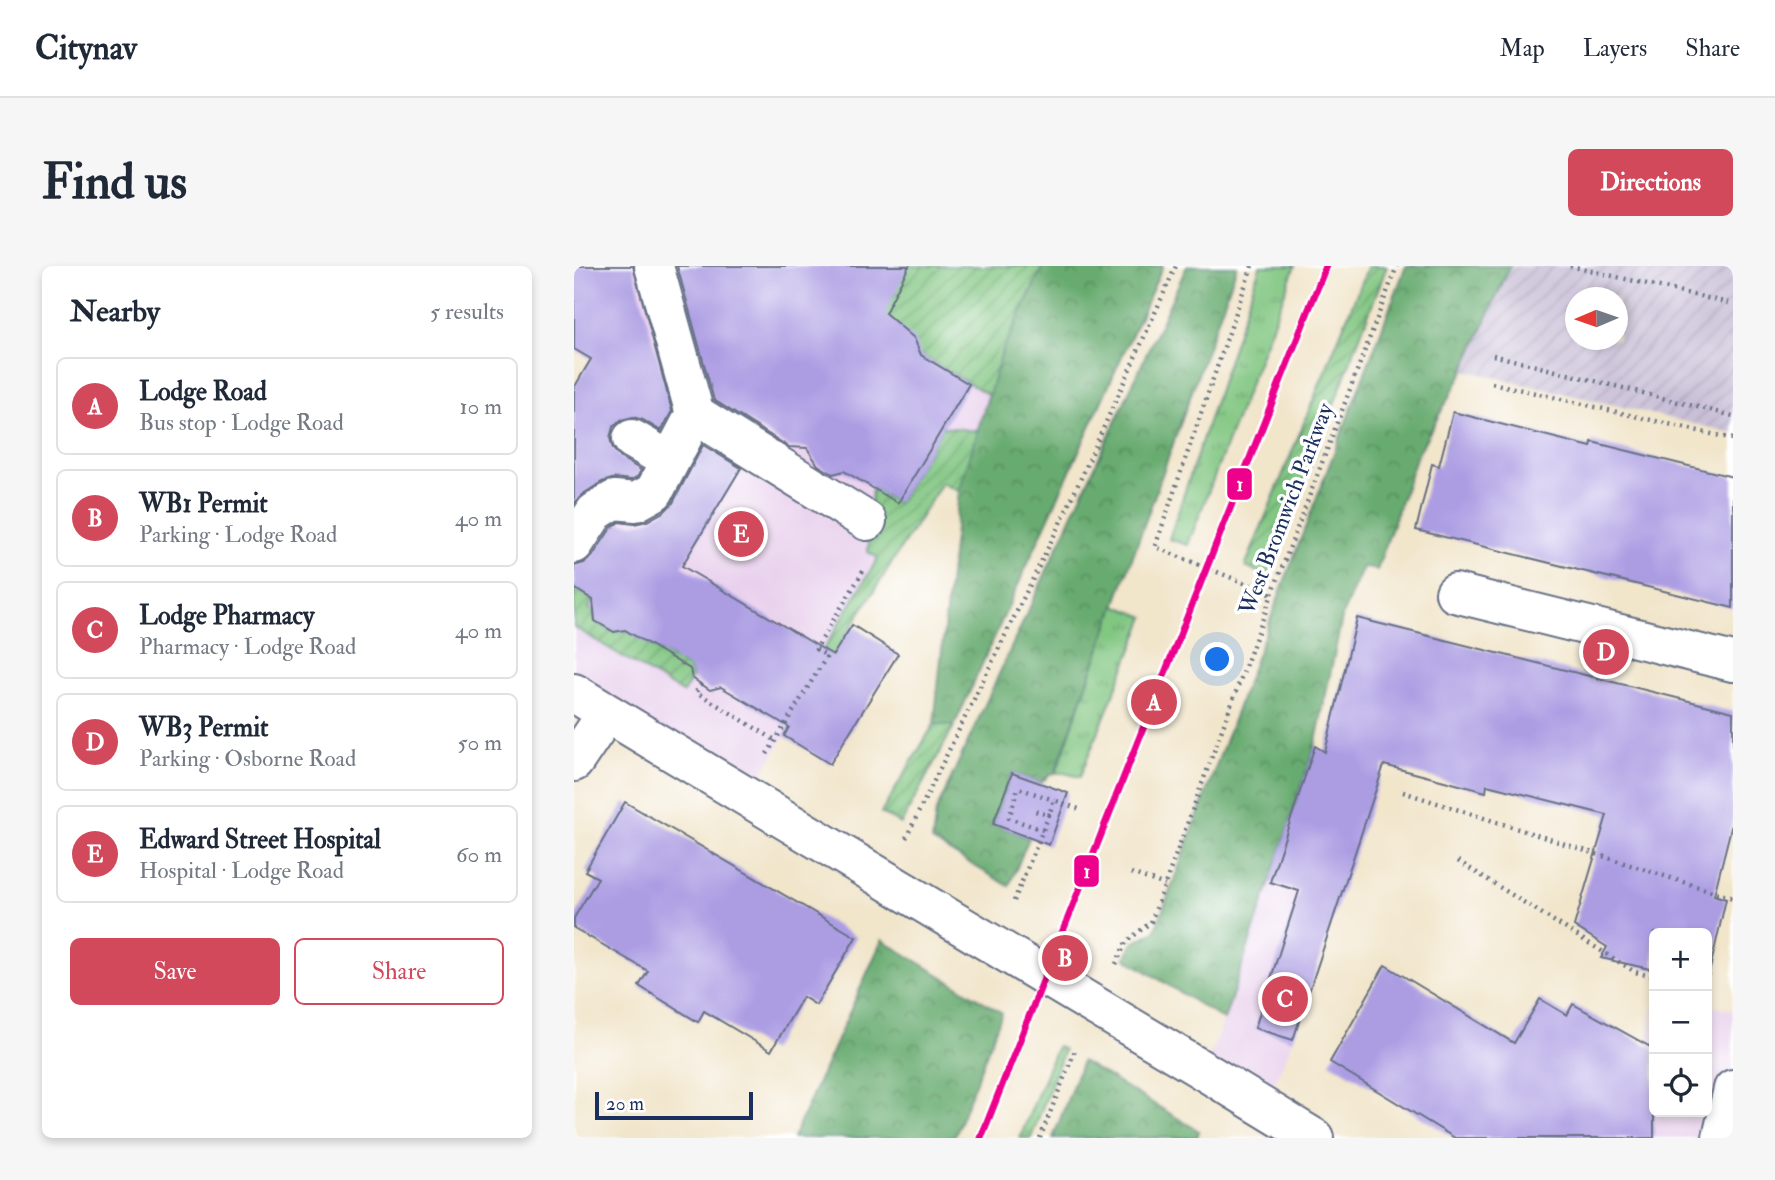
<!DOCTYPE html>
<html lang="en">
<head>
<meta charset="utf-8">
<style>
	body { margin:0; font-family:"IM FELL Double Pica",serif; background:#f6f6f7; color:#1f2937 }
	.controls { position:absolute; right:21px; bottom:21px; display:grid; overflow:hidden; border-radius:10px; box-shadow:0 4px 10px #0003 }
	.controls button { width:63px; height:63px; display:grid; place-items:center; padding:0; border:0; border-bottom:2px solid #e0e1e3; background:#fff; color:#1f2937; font:35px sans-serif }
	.compass { position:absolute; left:991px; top:21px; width:63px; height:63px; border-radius:50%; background:#fff; box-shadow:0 4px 10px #0003; rotate:268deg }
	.scale { position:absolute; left:21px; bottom:18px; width:158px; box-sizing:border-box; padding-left:7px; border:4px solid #1b2f5e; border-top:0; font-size:19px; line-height:24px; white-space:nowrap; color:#1b2f5e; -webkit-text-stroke:5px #fff; paint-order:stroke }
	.you { position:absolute; left:644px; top:394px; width:24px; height:24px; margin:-18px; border:5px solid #fff; border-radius:50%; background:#1a73e8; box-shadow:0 0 0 10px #1a73e833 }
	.badge { display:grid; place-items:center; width:46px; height:46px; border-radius:50%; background:#d1495b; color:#fff; font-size:23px; font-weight:700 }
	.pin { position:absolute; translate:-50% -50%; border:4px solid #fff; box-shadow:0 2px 7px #0006 }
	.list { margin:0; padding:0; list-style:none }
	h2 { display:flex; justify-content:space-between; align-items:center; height:91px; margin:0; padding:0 28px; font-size:30px }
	h2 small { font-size:23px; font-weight:400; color:#747a83 }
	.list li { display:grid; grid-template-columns:46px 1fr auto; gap:21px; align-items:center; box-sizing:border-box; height:98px; margin:0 14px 14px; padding:0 14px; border:2px solid #e0e1e3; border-radius:10px }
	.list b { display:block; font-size:26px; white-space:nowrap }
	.list p { margin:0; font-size:23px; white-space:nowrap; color:#747a83 }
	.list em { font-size:23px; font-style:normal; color:#747a83 }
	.actions { display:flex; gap:14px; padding:21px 28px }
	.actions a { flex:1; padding:16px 0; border:2px solid #d1495b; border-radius:10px; text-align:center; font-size:24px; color:#d1495b }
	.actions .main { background:#d1495b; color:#fff }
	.icon { flex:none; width:38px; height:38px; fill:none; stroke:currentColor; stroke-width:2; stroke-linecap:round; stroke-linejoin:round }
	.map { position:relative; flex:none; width:1159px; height:872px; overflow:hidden; border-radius:10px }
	header { display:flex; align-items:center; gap:42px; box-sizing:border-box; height:98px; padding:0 35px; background:#fff; border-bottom:2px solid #e0e1e3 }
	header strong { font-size:33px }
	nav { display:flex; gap:38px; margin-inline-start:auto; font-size:24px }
	.intro { display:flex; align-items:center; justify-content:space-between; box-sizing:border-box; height:168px; padding:0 42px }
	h1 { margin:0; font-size:49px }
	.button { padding:18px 32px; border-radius:10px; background:#d1495b; color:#fff; font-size:24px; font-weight:700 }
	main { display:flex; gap:42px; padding:0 42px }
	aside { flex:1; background:#fff; border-radius:10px; box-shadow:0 4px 10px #0003 }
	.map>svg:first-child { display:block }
</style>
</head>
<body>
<header>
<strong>Citynav</strong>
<nav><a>Map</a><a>Layers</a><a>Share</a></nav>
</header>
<div class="intro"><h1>Find us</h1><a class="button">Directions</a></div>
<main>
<aside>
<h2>Nearby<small>5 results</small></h2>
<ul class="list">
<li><span class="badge">A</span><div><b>Lodge Road</b><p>Bus stop · Lodge Road</p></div><em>10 m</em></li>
<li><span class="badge">B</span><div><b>WB1 Permit</b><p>Parking · Lodge Road</p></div><em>40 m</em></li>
<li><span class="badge">C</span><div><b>Lodge Pharmacy</b><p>Pharmacy · Lodge Road</p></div><em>40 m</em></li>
<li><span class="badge">D</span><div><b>WB3 Permit</b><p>Parking · Osborne Road</p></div><em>50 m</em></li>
<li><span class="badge">E</span><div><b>Edward Street Hospital</b><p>Hospital · Lodge Road</p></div><em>60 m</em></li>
</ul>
<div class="actions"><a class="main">Save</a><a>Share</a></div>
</aside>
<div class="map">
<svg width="1159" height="872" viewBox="0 0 1159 872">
	<defs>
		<pattern id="industrial-furrows" width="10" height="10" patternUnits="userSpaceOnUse" patternTransform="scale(1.75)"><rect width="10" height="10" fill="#c9bfd7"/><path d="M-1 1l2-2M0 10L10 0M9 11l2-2" fill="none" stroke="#aca4bb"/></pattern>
		<pattern id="grass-tufts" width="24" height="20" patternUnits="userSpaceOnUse" patternTransform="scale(1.75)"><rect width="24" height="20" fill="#81c681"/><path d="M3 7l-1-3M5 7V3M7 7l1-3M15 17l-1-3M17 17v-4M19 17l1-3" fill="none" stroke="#69a16d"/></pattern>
		<pattern id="forest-crowns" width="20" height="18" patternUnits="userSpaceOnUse" patternTransform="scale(1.75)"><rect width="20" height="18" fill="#68ab6f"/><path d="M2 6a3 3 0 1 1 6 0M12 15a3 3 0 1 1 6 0" fill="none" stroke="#558c5e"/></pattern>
		<pattern id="garden-furrows" width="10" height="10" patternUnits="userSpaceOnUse" patternTransform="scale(1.75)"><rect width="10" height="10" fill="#81c681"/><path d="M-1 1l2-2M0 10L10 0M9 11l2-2" fill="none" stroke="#69a16d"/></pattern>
	</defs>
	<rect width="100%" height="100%" fill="#fff"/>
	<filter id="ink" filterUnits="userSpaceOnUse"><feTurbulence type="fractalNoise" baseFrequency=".0143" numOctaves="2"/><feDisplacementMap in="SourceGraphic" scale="14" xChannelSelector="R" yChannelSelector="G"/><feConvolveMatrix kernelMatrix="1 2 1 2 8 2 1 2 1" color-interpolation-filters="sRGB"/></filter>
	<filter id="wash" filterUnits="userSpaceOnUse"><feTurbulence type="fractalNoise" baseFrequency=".00686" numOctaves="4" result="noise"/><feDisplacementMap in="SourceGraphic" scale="28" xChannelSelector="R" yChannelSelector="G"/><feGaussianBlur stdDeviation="1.57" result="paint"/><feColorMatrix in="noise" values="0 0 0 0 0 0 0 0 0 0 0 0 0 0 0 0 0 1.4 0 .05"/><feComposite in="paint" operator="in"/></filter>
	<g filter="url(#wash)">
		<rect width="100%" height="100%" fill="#f1e5ca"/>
		<path fill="#e9d1ed" d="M8,0h461l-42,88 -42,137 -17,-8 -195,314 -173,-104v-305l29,-49z
			M741,480l62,40 -84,254 -29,68 -60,-37 20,-51z
			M1080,737v109h53v-106l26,4v79l-11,49h-129l54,-92z"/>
		<path fill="url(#industrial-furrows)" fill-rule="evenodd" d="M936,0h223v167l-269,-63zM1002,32h42v42h-42z"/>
		<path fill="url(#grass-tufts)" stroke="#4e7a70" stroke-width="2" d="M686,0h35l-107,279 -19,-6z
			M541,339l30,12 -65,160 -16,-4h-8z
			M483,780l7,4 -33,88h-11z"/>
		<path fill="url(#forest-crowns)" stroke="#426d66" stroke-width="2" d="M469,0h120l-209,460 -20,-2 25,-233 42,-137z
			M613,0h50l-182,507 -6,2 -8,8 -29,-10 -19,51 36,14 -20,48 -77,-45 4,-30z
			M832,0h104l-46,104 -47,85 -40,115 -14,-3 -20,46 -28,133 -91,274 -99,-62 8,-15 22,-12 128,-346z
			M308,674l120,73 -48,125h-161z
			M508,795l117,70 -2,7h-144z"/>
		<path fill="url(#garden-furrows)" stroke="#4e7a70" stroke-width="2" d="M323,0h146l-42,88 -12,41 -107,-63 1,-40z
			M794,0h19l-119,310 -23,-9z
			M369,161l35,4 -19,60 -17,-8 -109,173 -9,-7 54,-91 -10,-6 4,-65 26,16z
			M0,322l19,12 -4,8 5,3 1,10 19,11 11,-2 65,39 2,9 -9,15 -109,-66z
			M360,458l20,2 -53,98 -20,-11z"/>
		<g id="blocks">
			<path fill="#ac9de3" d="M0,0h59l39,145 -11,20 -18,-11 -10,-3 -12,3 -8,7 -3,11 3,11 8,9 20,12 -3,6 -7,4 -16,-2 -13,4 -19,12 -9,10v-116l17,-29 -17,-10z
				M103,0h232l-24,47 29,25 7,17 48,29 -71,119 -54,-32 -11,3 -15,-9 -11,-17 -18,-1 -75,-47z
				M879,146l138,35 1,-5 141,35v131l-317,-78 16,-66 7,2z
				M129,179l38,23 -59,98 151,89 19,-30 46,29 -68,110 -46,-28 5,-9 -68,-40 -11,3 -18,-12 -2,-9 -65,-39 -11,2 -19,-11 -2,-21 -19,-12v-22l10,-3 8,-6 19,-29 8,-6 15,2 13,-3 18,-10 8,-8z
				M783,352l376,94v108l-19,75 12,4 -19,83v-49h-53v37l-53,-12 6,-11 -33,-21 33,-111 -120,-30 -1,7 -102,-27 -91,275 -38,-12 44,-137 -29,-9 45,-136 10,6z
				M438,507l56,20 -19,52 -56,-21z
				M51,536l231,135 -40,68 -13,-8 -32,54 -67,-40 -6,11 -59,-36 9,-15 -74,-43v-10l24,-40 -13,-7z
				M811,699l129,78 26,-44 27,16 6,-11 81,45v89h-199l-125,-76z"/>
		</g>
	</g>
	<g filter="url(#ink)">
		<use href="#blocks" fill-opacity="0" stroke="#666f84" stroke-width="2"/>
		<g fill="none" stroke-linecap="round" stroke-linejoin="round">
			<g stroke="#666f84" stroke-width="42">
				<path id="minor" d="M121,148l172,107
					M58,173l38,22
					M0,278l21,-32 19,-12 22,2 18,-10 41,-78 -41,-148
					M881,327l278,69
					M0,427l331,199
					M0,496l33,-49
					M630,805l110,67
					M1148,872l11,-49"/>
			</g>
			<path stroke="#666f84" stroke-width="4.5" stroke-dasharray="2 5" stroke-linecap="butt" d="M678,0l-97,281 117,47
				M996,0l163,38
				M919,89l240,61
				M918,117l241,56
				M127,418l-5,8 79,48
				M193,488l60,-98 -11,-7 49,-81
				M829,526l330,106
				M473,548l2,1 5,-15 25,9
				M469,564l-34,-12 9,-30 36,12
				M332,572l162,-331 108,-241
				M884,595l177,111 19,5
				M557,607l34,12
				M440,635l35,-86 -17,-5
				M542,698l10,-22 25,-20 121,-328 125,-328
				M1133,724l6,1
				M466,872l36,-90"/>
			<use href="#minor" stroke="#fff" stroke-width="38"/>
			<g stroke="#666f84" stroke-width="42" stroke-linecap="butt">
				<path id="minor-bridge" d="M331,626l299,179"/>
			</g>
			<use href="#minor-bridge" stroke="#fff" stroke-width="38"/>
			<g stroke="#fff" stroke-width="12">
				<path id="tram-1" d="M407,872l345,-872"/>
			</g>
			<use href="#tram-1" stroke="#ec008c" stroke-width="7"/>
		</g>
	</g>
	<g text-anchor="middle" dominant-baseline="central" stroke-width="7" stroke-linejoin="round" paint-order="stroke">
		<g font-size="23" fill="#1b2f5e" stroke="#fff">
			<text transform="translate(712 243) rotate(-69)">West Bromwich Parkway</text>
		</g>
	</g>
	<g stroke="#fff" stroke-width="2.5">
		<rect x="652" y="201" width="27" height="34" rx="7" fill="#ec008c"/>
		<rect x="499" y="588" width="27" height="34" rx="7" fill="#ec008c"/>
	</g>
	<g font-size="19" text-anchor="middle" font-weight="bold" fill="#fff">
		<text x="666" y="225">1</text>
		<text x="513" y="612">1</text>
	</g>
</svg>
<div class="controls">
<button>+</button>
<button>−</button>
<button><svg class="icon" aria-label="locate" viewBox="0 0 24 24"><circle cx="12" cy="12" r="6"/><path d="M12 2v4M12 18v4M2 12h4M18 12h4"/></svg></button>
</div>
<svg class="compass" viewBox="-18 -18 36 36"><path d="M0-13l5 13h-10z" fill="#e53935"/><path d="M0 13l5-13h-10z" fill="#747a83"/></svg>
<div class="scale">20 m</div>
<div class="you"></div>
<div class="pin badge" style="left:580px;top:436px">A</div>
<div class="pin badge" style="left:491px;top:692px">B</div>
<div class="pin badge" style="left:711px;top:733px">C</div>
<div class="pin badge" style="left:1032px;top:386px">D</div>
<div class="pin badge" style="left:167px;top:268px">E</div>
</div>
</main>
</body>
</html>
